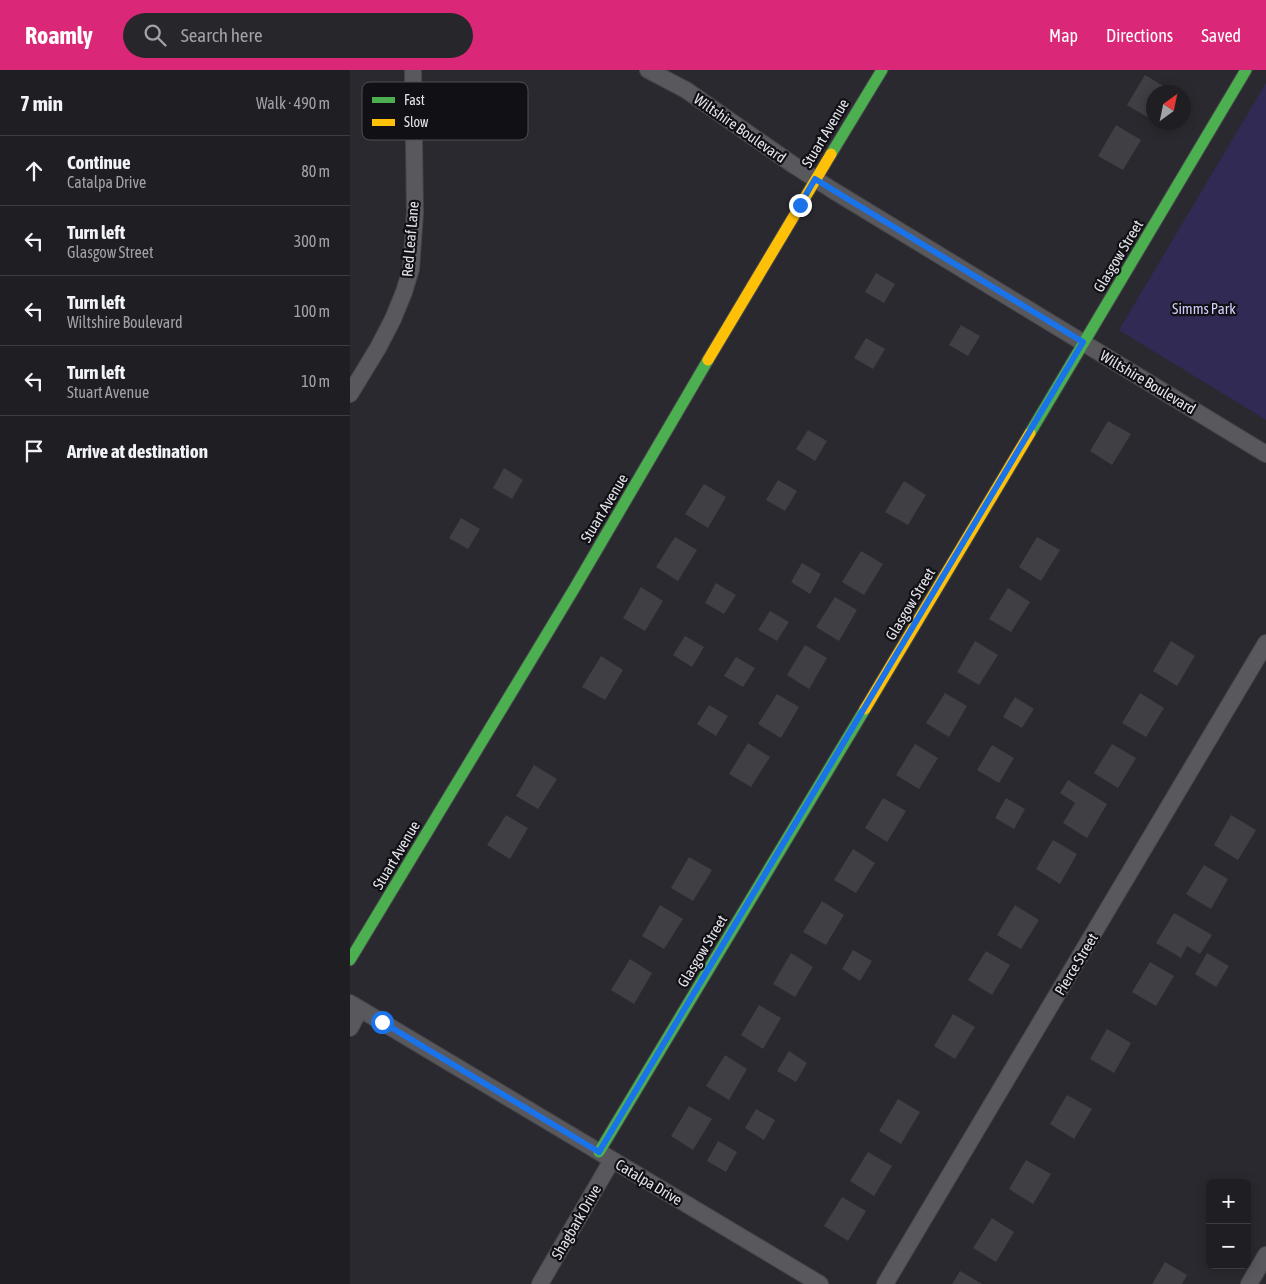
<!DOCTYPE html>
<html lang="en">
<head>
<meta charset="utf-8">
<style>
	body { margin:0; font-family:"Asap Condensed",sans-serif; background:#27272b; color:#f1f3f6 }
	.controls { position:absolute; right:15px; bottom:15px; display:grid; overflow:hidden; border-radius:8px; box-shadow:0 2px 12px #0003 }
	.controls button { width:45px; height:45px; display:grid; place-items:center; padding:0; border:0; border-bottom:1px solid #3c3d41; background:#1f1f23; color:#f1f3f6; font:25px sans-serif }
	.compass { position:absolute; left:796px; top:15px; width:45px; height:45px; border-radius:50%; background:#1f1f23; box-shadow:0 2px 12px #0003; rotate:33deg }
	.stop { position:absolute; width:15px; height:15px; margin:-11px; border:4px solid #1a73e8; border-radius:50%; background:#fff }
	.stop.end { background:#1a73e8; border-color:#fff; box-shadow:0 1px 5px #0008 }
	.list { margin:0; padding:0; list-style:none }
	h2 { display:flex; justify-content:space-between; align-items:center; height:65px; margin:0; padding:0 20px; font-size:21px }
	h2 small { font-size:16px; font-weight:400; color:#a1a2a6 }
	.list li { display:grid; grid-template-columns:32px 1fr auto; gap:15px; align-items:center; box-sizing:border-box; height:70px; padding:0 20px; border-top:1px solid #3c3d41 }
	.list b { display:block; font-size:19px; white-space:nowrap }
	.list p { margin:0; font-size:16px; white-space:nowrap; color:#a1a2a6 }
	.list em { font-size:16px; font-style:normal; color:#a1a2a6 }
	.icon { flex:none; width:28px; height:28px; fill:none; stroke:currentColor; stroke-width:2; stroke-linecap:round; stroke-linejoin:round }
	.map { position:relative; flex:none; width:916px; height:1214px; overflow:hidden }
	header { display:flex; align-items:center; gap:30px; box-sizing:border-box; height:70px; padding:0 25px; background:#db2777; color:#fff }
	header strong { font-size:24px }
	nav { display:flex; gap:28px; margin-inline-start:auto; font-size:18px }
	.search { width:350px; height:45px; background:#27272b; display:flex; align-items:center; gap:12px; box-sizing:border-box; padding:0 18px; border-radius:28px; color:#a1a2a6; font-size:19px }
	main { display:flex }
	aside { flex:1; background:#1f1f23 }
	.map>svg:first-child { display:block }
</style>
</head>
<body>
<header>
<strong>Roamly</strong>
<div class="search"><svg class="icon" aria-label="search" viewBox="0 0 24 24"><circle cx="10" cy="10" r="6"/><path d="M15 15l6 6"/></svg>Search here</div>
<nav><a>Map</a><a>Directions</a><a>Saved</a></nav>
</header>
<main>
<aside>
<h2>7 min<small>Walk · 490 m</small></h2>
<ul class="list">
<li><svg class="icon" aria-label="ahead" viewBox="0 0 24 24"><path d="M12 20V5M6 11l6-6 6 6"/></svg><div><b>Continue</b><p>Catalpa Drive</p></div><em>80 m</em></li>
<li><svg class="icon" aria-label="left" viewBox="0 0 24 24"><path d="M17 20v-9H6M10 6l-5 5 5 5"/></svg><div><b>Turn left</b><p>Glasgow Street</p></div><em>300 m</em></li>
<li><svg class="icon" aria-label="left" viewBox="0 0 24 24"><path d="M17 20v-9H6M10 6l-5 5 5 5"/></svg><div><b>Turn left</b><p>Wiltshire Boulevard</p></div><em>100 m</em></li>
<li><svg class="icon" aria-label="left" viewBox="0 0 24 24"><path d="M17 20v-9H6M10 6l-5 5 5 5"/></svg><div><b>Turn left</b><p>Stuart Avenue</p></div><em>10 m</em></li>
<li><svg class="icon" aria-label="arrive" viewBox="0 0 24 24"><path d="M6 21V4h12l-3 4 3 4H6"/></svg><div><b>Arrive at destination</b></div></li>
</ul>
</aside>
<div class="map">
<svg width="916" height="1214" viewBox="0 0 916 1214">
	<rect width="100%" height="100%" fill="#29292f"/>
	<path fill="#302a55" d="M916,13v337l-147,-90z"/>
	<path fill="#3f3f44" d="M795,5l25,15 -2,2h-14v25l-2,3 -25,-15z
		M766,55l25,15 -18,30 -25,-14z
		M526,203l19,11 -11,19 -19,-11z
		M611,255l19,11 -12,20 -19,-11z
		M516,268l19,11 -12,20 -19,-11z
		M758,351l23,13 -19,31 -22,-14z
		M458,360l19,11 -12,20 -19,-12z
		M154,398l19,12 -11,19 -19,-11z
		M428,410l19,11 -12,20 -19,-11z
		M554,411l22,14 -18,30 -23,-13z
		M354,414l22,13 -18,31 -23,-14z
		M111,448l19,11 -12,20 -19,-11z
		M325,467l22,13 -19,31 -22,-14z
		M687,467l23,13 -19,31 -22,-14z
		M511,481l22,13 -19,31 -22,-13z
		M452,493l19,11 -11,20 -19,-12z
		M366,513l20,12 -12,19 -19,-11z
		M291,517l22,14 -18,30 -22,-13z
		M658,518l22,14 -19,30 -22,-13z
		M485,527l22,13 -18,31 -23,-14z
		M420,541l19,11 -12,19 -19,-11z
		M335,566l19,11 -12,20 -19,-12z
		M625,571l23,14 -19,30 -22,-13z
		M821,571l24,15 -18,30 -24,-15z
		M455,575l22,13 -18,31 -22,-14z
		M251,586l22,14 -18,30 -23,-13z
		M386,587l19,11 -12,19 -19,-11z
		M595,623l22,13 -18,31 -23,-14z
		M790,623l24,15 -18,29 -24,-14z
		M427,624l22,13 -18,31 -23,-14z
		M665,627l19,12 -12,19 -19,-11z
		M359,635l19,11 -12,20 -19,-12z
		M398,673l22,14 -19,30 -22,-13z
		M565,674l23,14 -19,31 -23,-14z
		M762,674l24,14 -18,30 -24,-15z
		M642,675l22,13 -15,25 -22,-13z
		M184,695l23,14 -19,30 -22,-13z
		M718,710l39,24 -20,34 -24,-15 12,-20 -15,-10z
		M533,728l23,13 -19,31 -22,-14z
		M656,728l19,11 -11,20 -19,-11z
		M156,745l22,13 -18,31 -23,-14z
		M881,745l25,15 -18,30 -24,-15z
		M703,770l24,14 -17,30 -24,-15z
		M503,779l22,14 -19,30 -22,-13z
		M339,787l23,13 -19,31 -22,-13z
		M854,795l24,14 -17,30 -25,-15z
		M472,831l22,14 -18,30 -23,-13z
		M310,835l23,14 -19,30 -22,-13z
		M665,835l24,15 -18,29 -24,-14z
		M824,843l38,22 -12,19 -13,-8 -6,12 -25,-15z
		M503,880l19,11 -12,20 -18,-12z
		M636,881l24,14 -18,30 -24,-15z
		M441,883l22,14 -18,30 -22,-13z
		M857,883l22,13 -13,21 -21,-13z
		M280,889l22,14 -18,31 -23,-14z
		M800,892l24,14 -18,30 -24,-14z
		M409,935l22,13 -18,31 -22,-14z
		M603,944l22,13 -20,32 -21,-13z
		M757,959l24,14 -17,30 -24,-14z
		M439,981l18,12 -11,19 -19,-11z
		M375,985l22,14 -18,31 -23,-14z
		M717,1025l25,14 -18,30 -24,-15z
		M548,1029l22,13 -19,32 -22,-13z
		M339,1036l23,13 -19,31 -22,-14z
		M406,1039l19,11 -11,20 -19,-12z
		M368,1071l19,11 -11,20 -19,-11z
		M518,1082l24,14 -18,30 -24,-15z
		M676,1090l25,14 -18,30 -24,-15z
		M492,1127l24,14 -18,30 -24,-15z
		M642,1148l22,14 -18,30 -23,-14z
		M815,1192l22,13 -5,9h-30z
		M610,1201l22,13h-30z"/>
	<g fill="none" stroke-linecap="round" stroke-linejoin="round">
		<g stroke="#454549" stroke-width="18">
			<path id="street" d="M298,0l38,20 106,74 42,27 432,263
				M0,324l28,-46 15,-29 11,-27 7,-23 4,-56 -2,-143
				M0,933l470,281
				M0,958l10,-19
				M190,1214l72,-124
				M535,1214l381,-641
				M899,1214l17,-29"/>
		</g>
		<g stroke="#454549" stroke-width="13">
			<path id="fast" d="M481,84l51,-84
				M680,363l216,-363
				M0,890l224,-371 134,-229
				M249,1082l266,-443"/>
		</g>
		<g stroke="#454549" stroke-width="13">
			<path id="slow" d="M358,290l123,-206
				M515,639l165,-276"/>
		</g>
		<use href="#street" stroke="#59595d" stroke-width="16"/>
		<use href="#fast" stroke="#4caf50" stroke-width="11"/>
		<use href="#slow" stroke="#ffc107" stroke-width="11"/>
	</g>
	<g fill="none" stroke-linecap="round" stroke-linejoin="round">
		<path stroke="#1a73e8" stroke-width="6" d="M32,952l217,130 484,-810 -268,-163 -15,26"/>
	</g>
	<g text-anchor="middle" dominant-baseline="central" stroke-width="4.5" stroke-linejoin="round" paint-order="stroke">
		<g font-size="15" fill="#e3e3ea" stroke="#101015">
			<text transform="translate(390 58) rotate(35)">Wiltshire Boulevard</text>
			<text transform="translate(475 63) rotate(-59)">Stuart Avenue</text>
			<text transform="translate(60 169) rotate(-85)">Red Leaf Lane</text>
			<text transform="translate(768 186) rotate(-59)">Glasgow Street</text>
			<text transform="translate(798 312) rotate(31)">Wiltshire Boulevard</text>
			<text transform="translate(254 438) rotate(-59)">Stuart Avenue</text>
			<text transform="translate(560 534) rotate(-59)">Glasgow Street</text>
			<text transform="translate(46 785) rotate(-59)">Stuart Avenue</text>
			<text transform="translate(352 881) rotate(-59)">Glasgow Street</text>
			<text transform="translate(726 894) rotate(-59)">Pierce Street</text>
			<text transform="translate(299 1112) rotate(31)">Catalpa Drive</text>
			<text transform="translate(226 1152) rotate(-60)">Shagbark Drive</text>
		</g>
		<g font-size="15" fill="#cfcdfb" stroke="#101015">
			<text x="854" y="238">Simms Park</text>
		</g>
	</g>
	<rect x="12" y="12" width="166" height="58" rx="8" fill="#101015" stroke="#4f4f55" stroke-width="1"/>
	<rect x="22" y="27" width="23" height="6" fill="#4caf50"/>
	<rect x="22" y="49" width="23" height="7" fill="#ffc107"/>
	<g font-size="14" fill="#e3e3ea">
		<text x="54" y="35">Fast</text>
		<text x="54" y="57">Slow</text>
	</g>
</svg>
<div class="controls">
<button>+</button>
<button>−</button>
</div>
<svg class="compass" viewBox="-18 -18 36 36"><path d="M0-13l5 13h-10z" fill="#e53935"/><path d="M0 13l5-13h-10z" fill="#a1a2a6"/></svg>
<div class="stop" style="left:32px;top:952px"></div>
<div class="stop end" style="left:450px;top:135px"></div>
</div>
</main>
</body>
</html>
